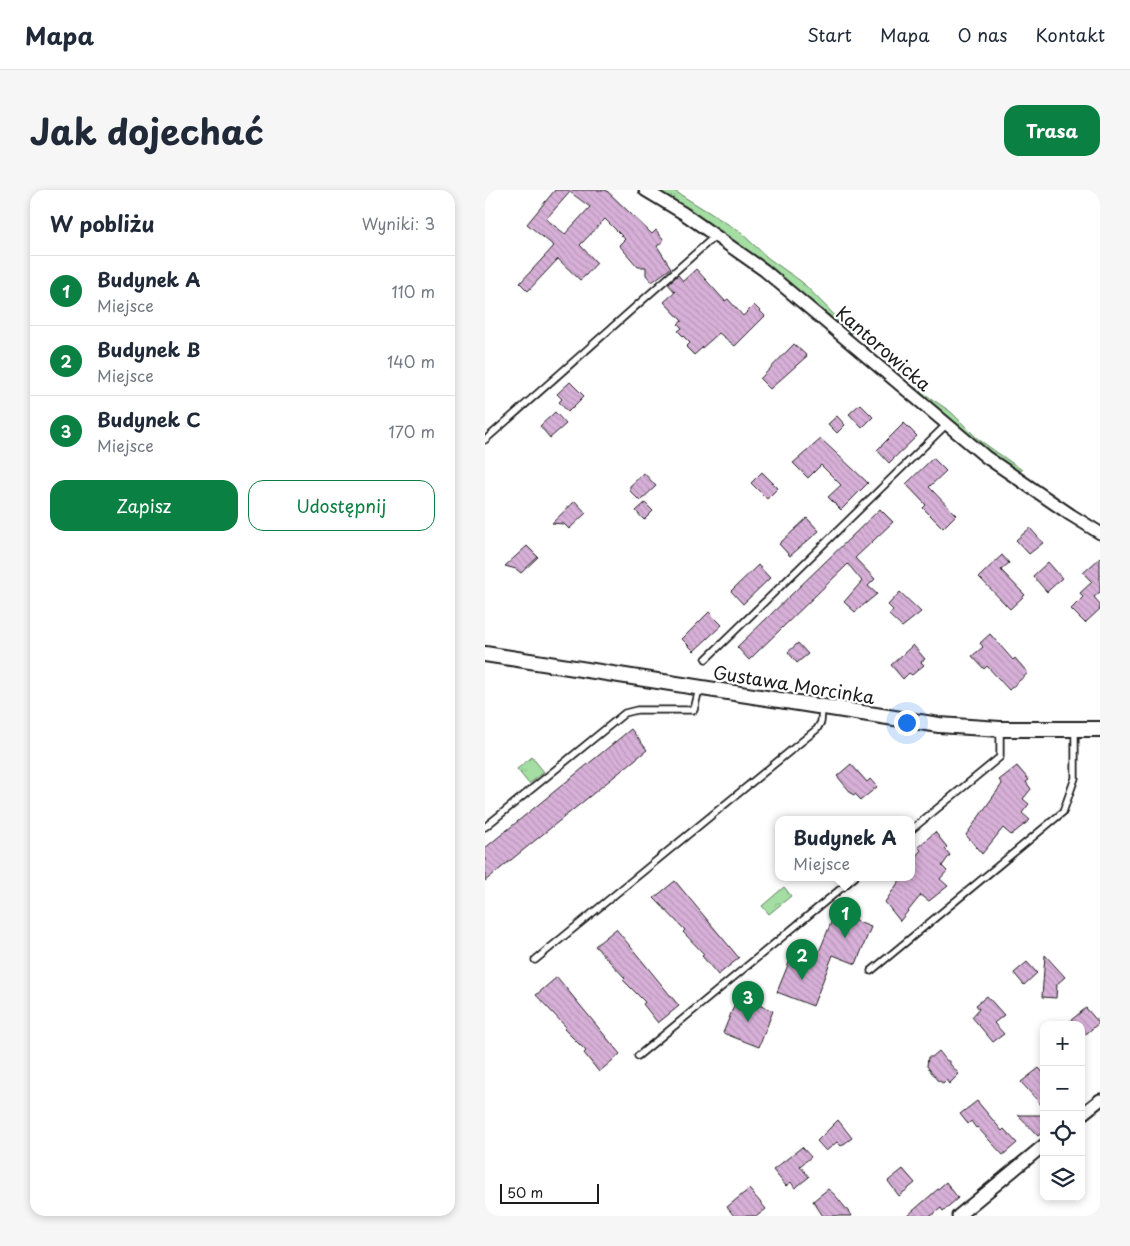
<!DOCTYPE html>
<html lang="pl">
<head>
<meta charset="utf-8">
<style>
	body { margin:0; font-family:"Playpen Sans",sans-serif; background:#f6f6f7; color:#1f2937 }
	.controls { position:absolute; right:15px; bottom:15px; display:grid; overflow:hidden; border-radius:10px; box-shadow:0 2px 8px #0003 }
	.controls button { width:45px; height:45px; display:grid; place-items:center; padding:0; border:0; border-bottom:1px solid #e0e1e3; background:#fff; color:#1f2937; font:25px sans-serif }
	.scale { position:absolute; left:15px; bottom:12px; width:99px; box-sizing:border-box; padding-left:5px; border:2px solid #1c1c1c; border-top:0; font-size:14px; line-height:18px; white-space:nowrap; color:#1c1c1c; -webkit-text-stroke:4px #fff; paint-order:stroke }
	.you { position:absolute; left:421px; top:532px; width:18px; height:18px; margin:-12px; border:4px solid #fff; border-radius:50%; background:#1a73e8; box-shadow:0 0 0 8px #1a73e833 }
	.badge { display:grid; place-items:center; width:32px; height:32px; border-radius:50%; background:#0b8043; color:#fff; font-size:16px; font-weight:700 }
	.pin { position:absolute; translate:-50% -41px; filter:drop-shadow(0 1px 2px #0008) }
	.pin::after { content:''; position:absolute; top:26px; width:18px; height:15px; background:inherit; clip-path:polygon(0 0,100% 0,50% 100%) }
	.popup { position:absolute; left:290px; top:626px; width:140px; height:65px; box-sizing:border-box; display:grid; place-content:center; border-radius:10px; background:#fff; filter:drop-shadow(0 1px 4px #0005); font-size:16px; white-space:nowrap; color:#747a83 }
	.popup b { font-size:19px; color:#1f2937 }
	.popup::after { content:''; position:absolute; left:50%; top:100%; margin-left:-10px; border:10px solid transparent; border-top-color:#fff }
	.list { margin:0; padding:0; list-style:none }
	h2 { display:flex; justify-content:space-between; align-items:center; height:65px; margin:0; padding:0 20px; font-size:21px }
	h2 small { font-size:16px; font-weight:400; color:#747a83 }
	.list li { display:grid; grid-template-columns:32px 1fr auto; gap:15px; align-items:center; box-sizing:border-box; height:70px; padding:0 20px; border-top:1px solid #e0e1e3 }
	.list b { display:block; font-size:19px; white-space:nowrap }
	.list p { margin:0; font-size:16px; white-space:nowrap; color:#747a83 }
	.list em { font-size:16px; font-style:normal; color:#747a83 }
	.actions { display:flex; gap:10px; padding:15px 20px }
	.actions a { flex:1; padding:11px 0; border:1px solid #0b8043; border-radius:15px; text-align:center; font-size:18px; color:#0b8043 }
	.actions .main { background:#0b8043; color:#fff }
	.icon { flex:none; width:28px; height:28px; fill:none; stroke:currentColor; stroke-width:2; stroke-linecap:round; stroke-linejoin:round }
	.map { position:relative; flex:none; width:615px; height:1026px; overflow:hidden; border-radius:15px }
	header { display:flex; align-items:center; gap:30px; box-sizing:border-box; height:70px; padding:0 25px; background:#fff; border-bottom:1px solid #e0e1e3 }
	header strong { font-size:24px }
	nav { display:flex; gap:28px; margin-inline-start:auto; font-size:18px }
	.intro { display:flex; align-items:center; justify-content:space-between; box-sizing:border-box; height:120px; padding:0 30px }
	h1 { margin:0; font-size:35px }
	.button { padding:12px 22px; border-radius:15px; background:#0b8043; color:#fff; font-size:18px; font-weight:700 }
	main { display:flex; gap:30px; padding:0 30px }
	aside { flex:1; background:#fff; border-radius:15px; box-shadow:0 2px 8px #0003 }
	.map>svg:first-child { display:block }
</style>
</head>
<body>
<header>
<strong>Mapa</strong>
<nav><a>Start</a><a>Mapa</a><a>O nas</a><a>Kontakt</a></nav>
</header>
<div class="intro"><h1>Jak dojechać</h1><a class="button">Trasa</a></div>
<main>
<aside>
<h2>W pobliżu<small>Wyniki: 3</small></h2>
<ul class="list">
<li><span class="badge">1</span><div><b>Budynek A</b><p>Miejsce</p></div><em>110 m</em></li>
<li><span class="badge">2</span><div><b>Budynek B</b><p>Miejsce</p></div><em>140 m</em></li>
<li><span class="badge">3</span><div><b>Budynek C</b><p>Miejsce</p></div><em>170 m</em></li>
</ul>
<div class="actions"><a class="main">Zapisz</a><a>Udostępnij</a></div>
</aside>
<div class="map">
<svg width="615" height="1026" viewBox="0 0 615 1026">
	<defs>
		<pattern id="grass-tufts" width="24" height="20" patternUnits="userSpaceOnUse" patternTransform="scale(1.25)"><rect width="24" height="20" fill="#a4dea3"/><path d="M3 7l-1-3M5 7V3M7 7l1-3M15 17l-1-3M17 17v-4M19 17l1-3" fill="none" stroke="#8dbe8c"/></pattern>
		<pattern id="park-crowns" width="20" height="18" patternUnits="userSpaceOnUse" patternTransform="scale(1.25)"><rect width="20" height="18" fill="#a4dea3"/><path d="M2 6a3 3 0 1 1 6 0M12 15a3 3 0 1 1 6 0" fill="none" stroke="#8dbe8c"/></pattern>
		<pattern id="building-back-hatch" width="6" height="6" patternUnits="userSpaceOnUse" patternTransform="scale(1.25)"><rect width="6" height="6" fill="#d7b0d8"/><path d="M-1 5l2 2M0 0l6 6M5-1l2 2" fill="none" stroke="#b897b9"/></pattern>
	</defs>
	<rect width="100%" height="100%" fill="#fff"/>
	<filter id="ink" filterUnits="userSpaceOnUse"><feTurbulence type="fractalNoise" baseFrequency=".02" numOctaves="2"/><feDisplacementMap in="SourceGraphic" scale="10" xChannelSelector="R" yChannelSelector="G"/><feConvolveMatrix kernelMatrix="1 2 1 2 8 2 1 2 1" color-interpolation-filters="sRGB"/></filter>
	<g filter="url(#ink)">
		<path fill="url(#grass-tufts)" stroke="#607d60" d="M172,0h16l66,41 29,27 34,24 50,51 -112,-88z
			M422,192l44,30 27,27 44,31 -4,4 -60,-47z
			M47,567l12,15 -15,12 -12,-15z"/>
		<path fill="url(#park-crowns)" stroke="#607d60" d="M299,697l7,9 -22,18 -7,-8z"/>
		<path fill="url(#building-back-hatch)" stroke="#1c1c1c" fill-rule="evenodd" d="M70,0h51l46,44 4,-4 8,10 -7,6 14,22 -19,14 -6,-7v-8h-8l-19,-22 6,-6 -20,-20 -25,26 17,18 -12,13 -5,4 -22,-21 -30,32 -8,-8 34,-37 -27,-22zM85,2l20,15 -25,27 -19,-15z
			M211,79l29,32 3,-2 15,17 11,-11 11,11 -30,30 -16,-13 -25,22 -8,-8 4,-4 -12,-12 4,-3 -4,-4 4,-3 -18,-19 11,-10 -7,-8 10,-9 5,6z
			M309,154l13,12 -37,33 -10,-10z
			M85,192l14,14 -16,16 -9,-10 3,-3 -5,-5z
			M375,214l13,13 -11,11 -13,-14z
			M70,222l11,12 -16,14 -10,-12z
			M352,226l8,9 -8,8 -9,-9z
			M419,233l13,13 -28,27 -12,-13z
			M336,249l47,44 -27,27 -13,-13 13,-12 -20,-20 -13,13 -15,-15z
			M448,268l13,13 -17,16 27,28 -13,13 -20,-20 3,-3 -20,-21z
			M277,282l16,16 -11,11 -16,-16z
			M159,283l12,13 -16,15 -10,-10v-5z
			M90,311l11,12 -17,16 -5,-5 -12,-1z
			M160,313l8,8 -9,9 -8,-9z
			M395,319l13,13 -38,36 20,21 -7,7 9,8 -22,18 -11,-10 18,-21 -14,-17 -99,96 -12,-13z
			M322,328l12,13 -29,25 -11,-12z
			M545,338l13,15 -14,11 -13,-14z
			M42,356l11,11 -17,16 -5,-4 -11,-3z
			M517,365l7,8 -8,7 24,25 -15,14 -31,-32z
			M615,368v34l-6,5 6,7v5l-15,14 -14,-14 12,-12 -3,-4 12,-11 -9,-9z
			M563,372l14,16 -15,14 -14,-16z
			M273,375l12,13 -27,26 -12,-13z
			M415,402l21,20 -19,15 -13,-12 4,-5 -5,-5z
			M224,422l13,13 -28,26 -12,-12z
			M505,444l23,26 2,-2 13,15 -19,17 -22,-24 -3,3 -12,-13 11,-9 -3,-4z
			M313,453l10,11 -11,9 -9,-11z
			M428,455l12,14 -4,3 3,3 -12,10 -3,-2 -6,6 -12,-14z
			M146,539l16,21 -162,131v-33z
			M366,574l16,18 3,-3 7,8 -16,13 -6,-6 -2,1 -16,-19z
			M532,576l12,14 -3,2 5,7 -8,10 6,5 -7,9 8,7 -19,15 -8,-7 -21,26 -16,-19 36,-51 -3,-4z
			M450,642l12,15 -2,2 5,6 -8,11 5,5 -7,8 8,7 -19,15 -8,-6 -21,26 -15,-19 17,-25h9v-15l10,-12 -3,-3z
			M190,691l64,77 -21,17 -16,-19 2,-2 -21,-22 2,-2 -31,-32z
			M350,723l36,14 -15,37 -23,-9 -20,51 -36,-14 15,-37 22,9z
			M131,739l63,77 -21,17 -15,-19 2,-2 -22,-22 2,-2 -30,-32z
			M560,765l20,22 -8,7 -1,14 -14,-1z
			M542,772l10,11 -13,12 -10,-12z
			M72,787l63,77 -21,18 -15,-19 2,-2 -22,-22 2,-2 -30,-32z
			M253,806l35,15 -14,36 -36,-14z
			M502,806l17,19 -10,8 10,11 -11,8 -21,-25 7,-8 -3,-4z
			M601,818l13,15 -18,15v-13h-16z
			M454,861l8,10h3v3l9,10 -10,10 -3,-4 -3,3 -6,-3 -10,-14 1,-9h4z
			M554,878l5,6v34l-23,-26z
			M492,911l25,30 2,-2 13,14 -14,12 -26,-28 -1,1 -5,-7 -3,3 -8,-10z
			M533,925h26v16l-6,5z
			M353,930l14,18 -11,8 -4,-4 -11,9 -9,-10z
			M317,957l9,10 -11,9 9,11 -14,11 -4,-6 -5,4 -13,-16z
			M418,979l12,14 -16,13 -11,-15z
			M461,992l12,16 -15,13 -2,-3 -10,8h-24z
			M264,999l17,20 -9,7h-23l-7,-9z
			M343,999l7,6 17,21h-29l-10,-15z"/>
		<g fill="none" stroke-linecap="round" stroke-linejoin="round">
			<g stroke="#1c1c1c" stroke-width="9">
				<path id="service" d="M0,250l230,-204
					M221,469l241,-235
					M0,637l140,-114 12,-3h57l5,-21
					M426,640l89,-73v-28
					M50,770l282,-231 4,-7 1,-14
					M386,781l192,-159 12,-34v-49
					M153,866l217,-179"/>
			</g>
			<g stroke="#1c1c1c" stroke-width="15">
				<path id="minor" d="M160,0l38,23 81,57 222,187 85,58 29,18
					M596,925l19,-15
					M473,1026l86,-71"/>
			</g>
			<g stroke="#1c1c1c" stroke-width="18">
				<path id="tertiary" d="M0,464l454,71 61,4h100"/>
			</g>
			<use href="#service" stroke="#fff" stroke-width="5.5"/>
			<use href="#minor" stroke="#fff" stroke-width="11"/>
			<use href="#tertiary" stroke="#fff" stroke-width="14"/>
		</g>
	</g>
	<g text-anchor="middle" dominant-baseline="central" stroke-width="4.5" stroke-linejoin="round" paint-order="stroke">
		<g font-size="18" fill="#1c1c1c" stroke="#fff">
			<text transform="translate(399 158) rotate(41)">Kantorowicka</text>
			<text transform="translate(309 494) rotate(9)">Gustawa Morcinka</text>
		</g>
	</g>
</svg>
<div class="controls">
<button>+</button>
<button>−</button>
<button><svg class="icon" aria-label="locate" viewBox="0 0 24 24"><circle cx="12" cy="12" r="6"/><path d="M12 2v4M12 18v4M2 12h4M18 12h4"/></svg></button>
<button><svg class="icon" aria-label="layers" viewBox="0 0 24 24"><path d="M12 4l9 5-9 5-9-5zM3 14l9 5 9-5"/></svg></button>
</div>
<div class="scale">50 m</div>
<div class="you"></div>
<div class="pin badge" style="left:360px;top:748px">1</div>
<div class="popup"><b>Budynek A</b>Miejsce</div>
<div class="pin badge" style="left:317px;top:790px">2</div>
<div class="pin badge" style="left:263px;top:832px">3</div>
</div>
</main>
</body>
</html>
